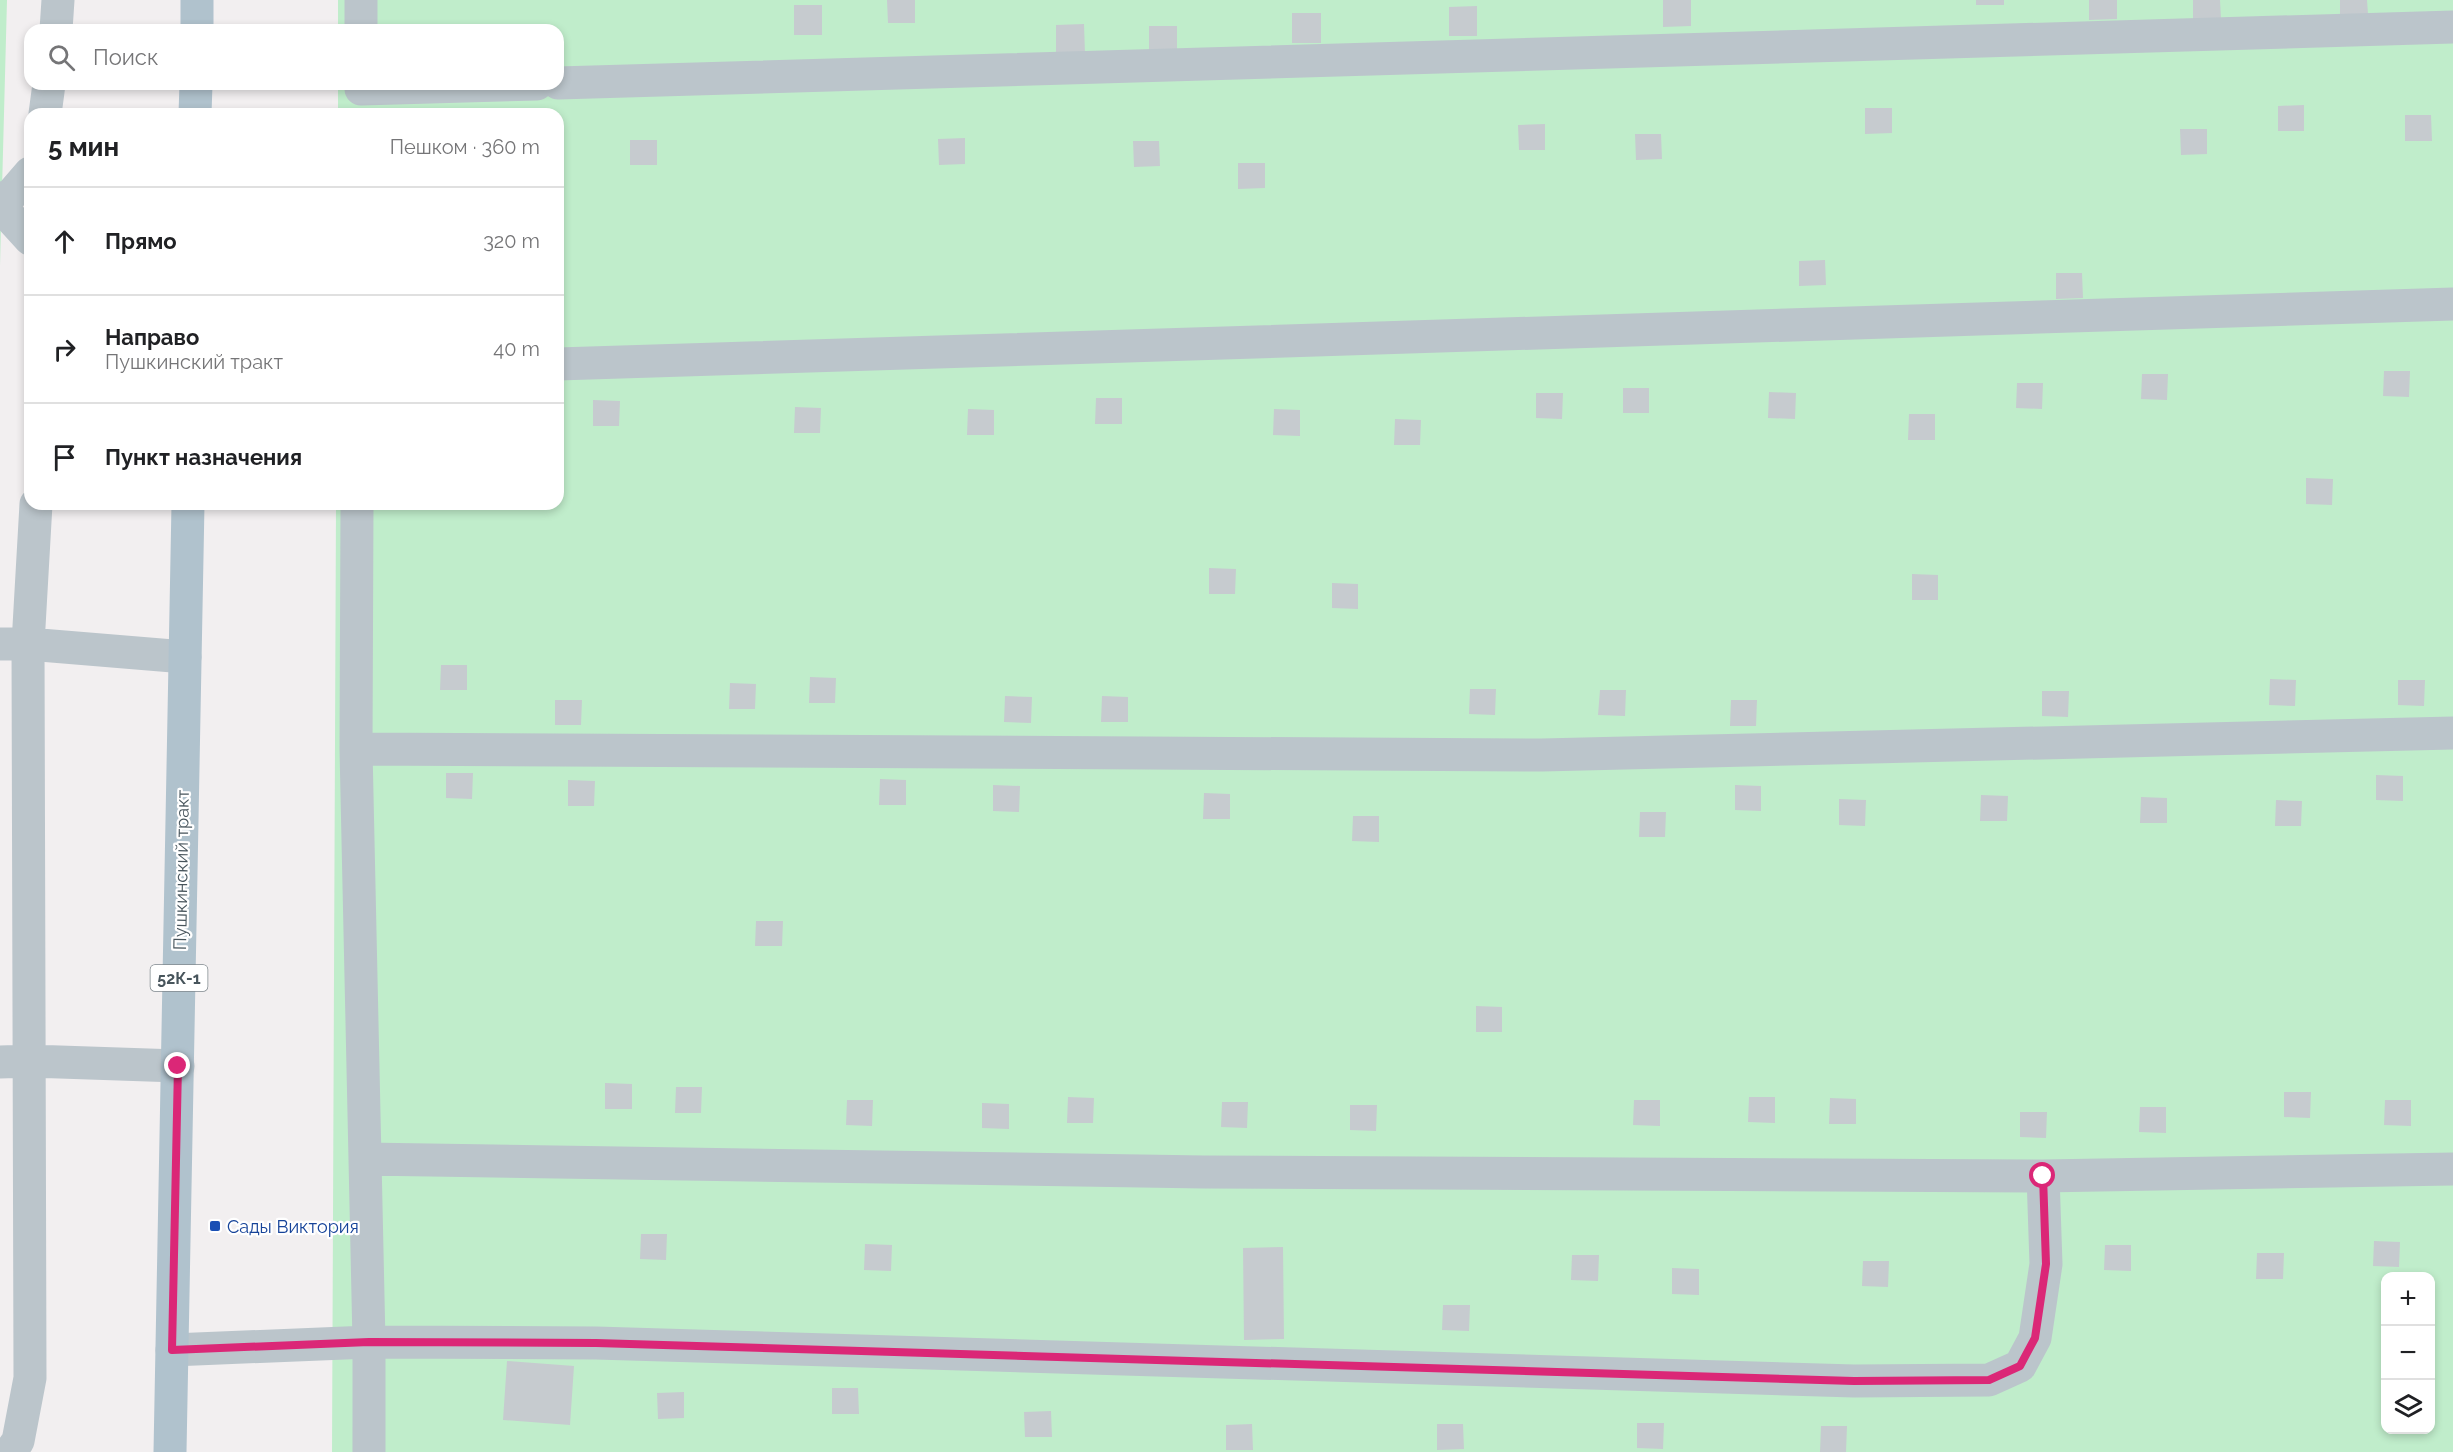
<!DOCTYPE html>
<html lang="ru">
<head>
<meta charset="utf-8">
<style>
	body { margin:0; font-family:Raleway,sans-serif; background:#f2f2f2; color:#202124 }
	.controls { position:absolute; right:18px; bottom:18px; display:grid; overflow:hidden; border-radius:12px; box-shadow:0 3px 9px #0003 }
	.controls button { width:54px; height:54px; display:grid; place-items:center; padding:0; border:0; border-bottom:2px solid #e0e0e0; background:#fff; color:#202124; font:30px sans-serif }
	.stop { position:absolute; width:18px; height:18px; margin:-14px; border:4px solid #db2777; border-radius:50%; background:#fff }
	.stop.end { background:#db2777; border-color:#fff; box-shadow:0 2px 6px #0008 }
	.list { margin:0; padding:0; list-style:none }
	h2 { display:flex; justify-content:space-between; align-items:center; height:78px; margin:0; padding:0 24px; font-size:26px }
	h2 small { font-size:20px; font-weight:400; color:#757577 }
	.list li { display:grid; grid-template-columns:39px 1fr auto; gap:18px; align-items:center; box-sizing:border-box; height:108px; padding:0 24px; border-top:2px solid #e0e0e0 }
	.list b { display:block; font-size:22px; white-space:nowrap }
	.list p { margin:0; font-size:20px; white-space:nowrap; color:#757577 }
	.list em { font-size:20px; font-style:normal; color:#757577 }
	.icon { flex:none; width:33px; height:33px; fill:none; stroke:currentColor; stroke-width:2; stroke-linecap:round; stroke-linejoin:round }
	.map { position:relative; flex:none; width:2453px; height:1452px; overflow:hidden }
	.search { position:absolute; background:#fff; box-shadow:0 3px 9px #0003; left:24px; top:24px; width:540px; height:66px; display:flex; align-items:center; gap:15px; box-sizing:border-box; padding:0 21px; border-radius:18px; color:#757577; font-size:22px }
	.panel { position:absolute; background:#fff; box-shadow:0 3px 9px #0003; left:24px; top:108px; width:540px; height:402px; border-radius:18px }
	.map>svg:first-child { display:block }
</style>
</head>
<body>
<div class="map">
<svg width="2453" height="1452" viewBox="0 0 2453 1452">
	<rect width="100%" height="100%" fill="#f2eff0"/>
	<path fill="#c0edcb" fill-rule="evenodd" d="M0,0h7l-7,266z
		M338,0h2115v1452h-2121l4,-948h222v-390h-220v-30h220v-54h-220zM2386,1276h44v154h-44z"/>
	<path fill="#c6cbcf" d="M887,0h28v23h-27z
		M1663,0h28v26l-28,1z
		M1976,0h28v5h-28z
		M2089,0h28v19l-28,1z
		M2193,0h27l1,19 -28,1z
		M2340,0h27l1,14 -28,1z
		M794,5h28v30h-28z
		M1477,6v30h-28v-29z
		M1292,13h29v30h-29z
		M1084,24l1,30h-29v-29z
		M1149,26h28v29l-28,1z
		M2304,105v26h-26v-25z
		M1865,108h27v25l-27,1z
		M2405,115h26l1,26h-27z
		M1545,124v26h-26l-1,-25z
		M2180,129h27v25l-26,1z
		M1635,134h26l1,25 -26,1z
		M965,138v26l-26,1 -1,-26z
		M630,140h27v25h-27z
		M1133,141h26l1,25 -26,1z
		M1238,163h27v25l-27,1z
		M1825,260l1,25 -27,1v-25z
		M2056,273h26l1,25 -27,1z
		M2384,371h26l-1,26 -26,-1z
		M2142,374h26l-1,26 -26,-1z
		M2017,383h26l-1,26 -26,-1z
		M1623,388h26v25h-26z
		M1769,392l27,1 -1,26 -27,-1z
		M1536,393h27l-1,26 -26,-1z
		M1096,398h26v26h-27z
		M593,400l27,1 -1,25h-26z
		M795,407l26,1 -1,25h-26z
		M968,409l26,1v25h-27z
		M1274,409l26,1v26l-27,-1z
		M1909,414h26v26h-27z
		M1395,419l26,1 -1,25h-26z
		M2306,478l27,1 -1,26 -26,-1z
		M1209,568l27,1 -1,25h-26z
		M1912,574l26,1v25h-26z
		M1332,583l26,1v25l-26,-1z
		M441,665h26v25h-27z
		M810,677l26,1 -1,25h-26z
		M2270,679l26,1 -1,26 -26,-1z
		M2398,680h27l-1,26 -26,-1z
		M730,683l26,1 -1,25h-26z
		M1470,689h26l-1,26 -26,-1z
		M1600,690h26l-1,26 -27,-1z
		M2042,691h27l-1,26 -26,-1z
		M1005,696l27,1 -1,26 -27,-1z
		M1102,696l26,1v25h-27z
		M555,700h27l-1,25h-26z
		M1731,700h26l-1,26h-26z
		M446,773h27l-1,26 -26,-1z
		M2376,775l27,1v25l-27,-1z
		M880,779l26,1v25h-27z
		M568,780l27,1 -1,25h-26z
		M993,785l27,1 -1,26 -26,-1z
		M1735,785l26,1v25l-26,-1z
		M1204,793l26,1v25h-27z
		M1981,795l27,1 -1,25h-27z
		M2141,797l26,1v25h-27z
		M1839,799l27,1 -1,26 -26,-1z
		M2276,800l26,1 -1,25h-26z
		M1640,812h26l-1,25h-26z
		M1353,816h26v26l-27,-1z
		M756,921h27l-1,25h-27z
		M1476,1006l26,1v25h-26z
		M605,1083l27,1v25h-27z
		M676,1087h26l-1,26h-26z
		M2284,1092h27l-1,26 -26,-1z
		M1068,1097l26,1 -1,25h-26z
		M1749,1097h26v26l-27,-1z
		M1830,1098l26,1v25h-27z
		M847,1100h26l-1,26 -26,-1z
		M1634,1100h26v26l-27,-1z
		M2385,1100h26v26l-27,-1z
		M1222,1102h26l-1,26 -26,-1z
		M982,1103l27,1v25l-27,-1z
		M1350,1105h27l-1,26 -26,-1z
		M2140,1107h26v26l-27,-1z
		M2020,1112h27l-1,26 -26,-1z
		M641,1234h26l-1,26 -26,-1z
		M2374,1241l26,1 -1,25 -26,-1z
		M865,1244l27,1 -1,26 -27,-1z
		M2105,1245h26v26l-27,-1z
		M1283,1247l1,92 -40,1 -1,-92z
		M2257,1253h27l-1,26h-27z
		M1572,1255h27l-1,26 -27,-1z
		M1863,1261h26l-1,26 -26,-1z
		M1672,1268l27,1v26l-27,-1z
		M1443,1305h27l-1,26 -27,-1z
		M507,1361l67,5 -4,59 -67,-5z
		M832,1388h26l1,26h-27z
		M684,1392v26l-26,1 -1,-26z
		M1051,1411l1,26h-27l-1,-25z
		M1637,1423h27l-1,26 -26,-1z
		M1252,1424l1,26h-27v-25z
		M1437,1424h26l1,25 -27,1z
		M1821,1426h26l-1,26h-26z"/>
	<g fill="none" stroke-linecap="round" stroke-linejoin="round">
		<path stroke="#bbc5cb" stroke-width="33" d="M56,30l2,-30
			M361,30v-30
			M558,83l1895,-56
			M361,89l176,-5
			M45,114l4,-30
			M0,199l11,-4 19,-22
			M0,212l11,6 19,21
			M558,364l1895,-60
			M357,504l-1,245 13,593v110
			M0,644h28l157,13
			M356,749l1186,6 911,-22
			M0,1062l30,-1 148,5
			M365,1159l839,13 839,4 410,-7
			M172,1350l197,-8 227,1 1258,38 135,-1 31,-14 15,-28 11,-74 -3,-88
			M10,1452l8,-11 12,-63 -2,-734 8,-140"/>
		<path stroke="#b0c2cd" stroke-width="33" d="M197,30v-30
			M195,114l1,-30
			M170,1452l18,-948"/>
	</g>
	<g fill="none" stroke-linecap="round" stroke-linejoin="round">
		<path stroke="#db2777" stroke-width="8" d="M178,1066l-6,284 197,-8 227,1 1258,38 135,-1 31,-14 15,-28 11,-74 -3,-88"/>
	</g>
	<rect fill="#1a4fb4" stroke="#fff" stroke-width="2" x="209" y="1220" width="12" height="12" rx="3"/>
	<g text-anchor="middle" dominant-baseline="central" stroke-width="4.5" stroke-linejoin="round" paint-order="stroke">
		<rect fill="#fff" stroke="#7f888d" stroke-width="1.5" x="150.5" y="965" width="57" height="26" rx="4.5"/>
		<g font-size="16" font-weight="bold" fill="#48555c">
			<text x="179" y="978">52К-1</text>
		</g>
		<g font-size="18" fill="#48555c" stroke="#fff">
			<text transform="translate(181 870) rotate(-89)">Пушкинский тракт</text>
		</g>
		<g font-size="18" fill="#164399" stroke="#fff" text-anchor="start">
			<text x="227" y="1226">Сады Виктория</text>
		</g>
	</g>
</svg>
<div class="controls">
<button>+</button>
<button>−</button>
<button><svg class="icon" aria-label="layers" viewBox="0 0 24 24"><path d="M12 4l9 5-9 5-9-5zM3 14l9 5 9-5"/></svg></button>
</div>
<div class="stop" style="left:2043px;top:1176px"></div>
<div class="stop end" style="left:178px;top:1066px"></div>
<div class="search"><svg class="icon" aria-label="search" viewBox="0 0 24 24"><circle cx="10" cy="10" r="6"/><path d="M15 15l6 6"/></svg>Поиск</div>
<section class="panel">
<h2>5 мин<small>Пешком · 360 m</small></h2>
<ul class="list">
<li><svg class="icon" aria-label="ahead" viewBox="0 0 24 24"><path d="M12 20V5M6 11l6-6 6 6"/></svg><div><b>Прямо</b></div><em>320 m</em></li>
<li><svg class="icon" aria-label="right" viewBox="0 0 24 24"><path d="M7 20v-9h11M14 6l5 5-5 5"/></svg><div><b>Направо</b><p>Пушкинский тракт</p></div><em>40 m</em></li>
<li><svg class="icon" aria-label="arrive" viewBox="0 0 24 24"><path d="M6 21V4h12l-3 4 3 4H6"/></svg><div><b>Пункт назначения</b></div></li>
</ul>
</section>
</div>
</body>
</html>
